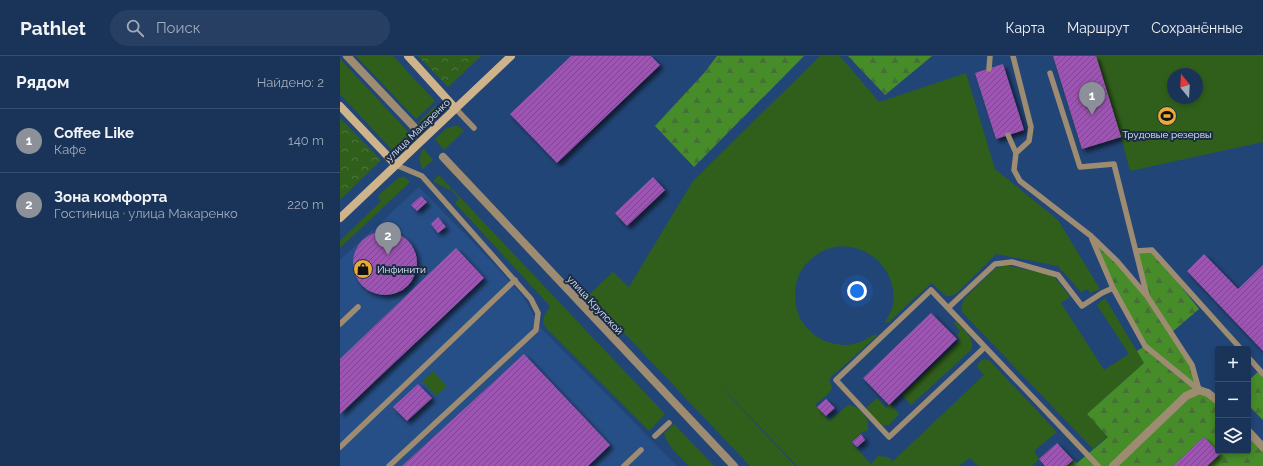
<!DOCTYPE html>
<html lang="ru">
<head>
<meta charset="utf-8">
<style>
	body { margin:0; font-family:Raleway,sans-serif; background:#273f62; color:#f1f3f6 }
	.controls { position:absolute; right:12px; bottom:12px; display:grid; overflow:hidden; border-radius:4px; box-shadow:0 2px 6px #0003 }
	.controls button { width:36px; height:36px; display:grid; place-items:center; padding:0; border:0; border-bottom:1px solid #384f6f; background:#1a3459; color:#f1f3f6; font:20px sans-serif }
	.compass { position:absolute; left:827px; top:12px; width:36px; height:36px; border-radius:50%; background:#1a3459; box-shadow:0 2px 6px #0003; rotate:342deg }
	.you { position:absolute; left:517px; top:235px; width:14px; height:14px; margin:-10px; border:3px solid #fff; border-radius:50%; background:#1a73e8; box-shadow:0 0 0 6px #1a73e833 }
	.badge { display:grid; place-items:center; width:26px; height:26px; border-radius:50%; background:#8c9099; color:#fff; font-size:13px; font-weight:700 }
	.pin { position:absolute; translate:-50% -33px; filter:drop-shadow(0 1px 2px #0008) }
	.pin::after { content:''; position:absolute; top:21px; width:14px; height:12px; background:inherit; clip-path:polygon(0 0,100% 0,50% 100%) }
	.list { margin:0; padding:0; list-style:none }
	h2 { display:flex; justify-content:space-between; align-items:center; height:52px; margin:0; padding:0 16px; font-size:17px }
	h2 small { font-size:13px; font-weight:400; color:#9faaba }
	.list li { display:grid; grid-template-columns:26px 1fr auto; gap:12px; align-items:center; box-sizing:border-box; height:64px; padding:0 16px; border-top:1px solid #384f6f }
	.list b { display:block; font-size:15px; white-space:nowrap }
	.list p { margin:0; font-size:13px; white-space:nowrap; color:#9faaba }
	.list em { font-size:13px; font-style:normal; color:#9faaba }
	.icon { flex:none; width:22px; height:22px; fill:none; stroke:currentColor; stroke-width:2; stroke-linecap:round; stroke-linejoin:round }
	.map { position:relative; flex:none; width:923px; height:410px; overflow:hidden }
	header { display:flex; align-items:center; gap:24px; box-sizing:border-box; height:56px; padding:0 20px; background:#1a3459; border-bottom:1px solid #384f6f }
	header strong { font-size:19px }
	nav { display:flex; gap:22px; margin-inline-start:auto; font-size:14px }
	.search { width:280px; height:36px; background:#273f62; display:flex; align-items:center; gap:10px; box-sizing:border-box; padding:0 14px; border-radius:22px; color:#9faaba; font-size:15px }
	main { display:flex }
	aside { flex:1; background:#1a3459 }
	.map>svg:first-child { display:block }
</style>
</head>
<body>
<header>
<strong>Pathlet</strong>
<div class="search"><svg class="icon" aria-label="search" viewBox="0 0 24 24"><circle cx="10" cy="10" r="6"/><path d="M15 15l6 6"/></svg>Поиск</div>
<nav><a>Карта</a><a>Маршрут</a><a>Сохранённые</a></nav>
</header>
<main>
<aside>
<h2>Рядом<small>Найдено: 2</small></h2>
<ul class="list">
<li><span class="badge">1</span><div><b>Coffee Like</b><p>Кафе</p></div><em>140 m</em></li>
<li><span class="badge">2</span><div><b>Зона комфорта</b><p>Гостиница · улица Макаренко</p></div><em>220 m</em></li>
</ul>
</aside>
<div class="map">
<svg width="923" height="410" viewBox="0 0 923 410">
	<defs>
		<pattern id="forest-firs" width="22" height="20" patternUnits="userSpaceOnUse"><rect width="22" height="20" fill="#468c28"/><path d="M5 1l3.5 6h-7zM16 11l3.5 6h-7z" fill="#457036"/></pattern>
		<pattern id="park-crowns" width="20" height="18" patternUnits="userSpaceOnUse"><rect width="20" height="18" fill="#305f1c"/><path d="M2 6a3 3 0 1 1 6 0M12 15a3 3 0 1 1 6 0" fill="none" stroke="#4e763e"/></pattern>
		<pattern id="building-hatch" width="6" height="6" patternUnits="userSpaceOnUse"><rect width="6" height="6" fill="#9c57b1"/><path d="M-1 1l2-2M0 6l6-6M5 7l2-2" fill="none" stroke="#744f84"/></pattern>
		<filter id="shadow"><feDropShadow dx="3.5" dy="3.5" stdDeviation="2" flood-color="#0009"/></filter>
	</defs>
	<rect width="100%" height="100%" fill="#224577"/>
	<path fill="#274f87" d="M79,131l73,75 30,33 19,33 136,138h-337v-206z"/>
	<path fill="#305f1c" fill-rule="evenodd" d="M16,0h37l42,45 -19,18z
		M480,0h20l39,46 87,-29 29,96 63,51 42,69 -10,4 -2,-4 -7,3 -23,-26 -62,-12 -39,39 -6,3h-5l-14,-13 -22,19 -21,20 -4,1c2,-5 5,-9 7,-14 2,-8 2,-17 0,-24 -8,-33 -49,-51 -77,-29 -8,6 -15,14 -18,24 -3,13 -3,23 2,36 10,22 38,35 61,26 5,-2 10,-5 14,-7l2,-1 1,2 -48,43 3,9 -3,5 -14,12 15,15 18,-15c12,1 22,13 20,25l-7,3 -10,9 20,22 7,-8 10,1 5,4 91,-86 -7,-8 2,-5 5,-3 5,1 68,72 -23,19 5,8 -7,7h-54l-8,-8 -11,8h-162l-96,-101 94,101h-45l-163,-172 4,-1 22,-21 16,15 64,-106z
		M713,0h210v86l-133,29 -9,-34 -39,12zM833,18h24v24h-24z
		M0,3l72,77 -17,17 -55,-59z
		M95,50l3,4 -1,2 -15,15 -4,-4z
		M115,70h3l6,5 -20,19 -9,-11 12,-11z
		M83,92l10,12 -10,9c-5,-7 -3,-14 0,-21z
		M99,119l226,239 -16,17 -102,-102 -4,-6 1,-6 6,-11 -95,-103 4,-4 -8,-10 -2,1 -16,-9z
		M65,121l5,5 -70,66v-7l41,-40 -3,-5 20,-18z
		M664,209l49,10 17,22 -9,6 43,67 25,-16 -32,-49 8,-7 39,65 -57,51 21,22 -15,13 -131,-137 -1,-5 3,-8 30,-30z
		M615,265c7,7 22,18 16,29l-60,55 -9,-10 58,-55 -3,-5 3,-3 -6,-9z
		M93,315l14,15 -11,10 -14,-15z
		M537,342l9,10 5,-4 8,10 -10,11 -6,1 -6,-4 -11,-14z
		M334,368l40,42h-25l-2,-2c-8,-9 -20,-18 -23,-31z"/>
	<path fill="url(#forest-firs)" d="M377,0h87l-110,111 -39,-41 49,-53z
		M508,0h84l-47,39z
		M751,180l55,59 -10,-42 16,-3 47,59 -28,24 21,32 7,25 19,11v50h30v-20l15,16v19h-56l13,-12 -16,-17 -31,29h-107l7,-6 4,3 31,-26 -21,-23 57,-51 -7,-12 8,-5 -32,-58z
		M920,314l3,4v46l-15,-15v-24z"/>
	<path fill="url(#park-crowns)" d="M78,0h63l-33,31z
		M0,62l41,42 -41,40z"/>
	<path fill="url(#building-hatch)" filter="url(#shadow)" d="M231,0h80l9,9 -103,98 -47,-49z
		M713,0h43l25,81 -39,12z
		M663,8l21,66 -28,9 -21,-66z
		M313,121l12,13 -38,36 -12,-13z
		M81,140l6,6 -10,9 -6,-6z
		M98,161l8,10 -8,6 -7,-9z
		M13 207a32 32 0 1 1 64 0a32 32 0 1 1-64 0Z
		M116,192l28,30 -144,136v-55z
		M864,198l34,35 25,-24v86l-76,-80z
		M591,257l26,26 -68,66 -26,-27z
		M184,298l86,91 -22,21h-186z
		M78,328l14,14 -25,23 -14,-14z
		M486,343l9,9 -9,8 -9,-9z
		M521,378l4,6 -8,7 -5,-5z
		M864,381l16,17 -13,12h-34z
		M717,387l16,17 -7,6h-21l-6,-7z"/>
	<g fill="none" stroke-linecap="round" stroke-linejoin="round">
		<path stroke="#9e8c72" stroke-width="5.5" d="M673,0l18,71 -2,14 -13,12 -2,17 6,11 71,55 26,25 29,34
			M649,13l1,-13
			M710,17l30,94 34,-3 33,132 45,69 7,25
			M115,52l19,20
			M668,79l8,18
			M752,183l21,49 32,58 54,44
			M796,195l16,-1 89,99
			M608,252l-17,-18 -95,90 53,57 96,-90
			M0,268l18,-17
			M908,301l15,17
			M315,380l14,-13
			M0,391l175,-167
			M49,410l147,-136 2,-17 -7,-14 -109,-123 -26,-11
			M284,410l17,-16
			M758,410l-150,-158 47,-44 17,-2 46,13 24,31 20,-13 11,-5"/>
		<path stroke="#9e8c72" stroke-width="8" d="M7,0l70,74
			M103,101l291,309
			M908,375l15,16
			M773,410l73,-70 13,-6 9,3 10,8"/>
		<path stroke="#cfb38a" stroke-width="8" d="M68,0l47,52
			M0,50l56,59
			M0,162l171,-162"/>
	</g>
	<defs>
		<g id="stadium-disc" transform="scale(1)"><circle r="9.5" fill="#eaaa38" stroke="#1c2c43"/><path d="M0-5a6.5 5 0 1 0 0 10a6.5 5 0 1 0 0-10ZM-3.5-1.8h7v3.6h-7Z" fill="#111"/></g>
		<g id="shop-disc" transform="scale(1)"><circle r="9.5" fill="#eaaa38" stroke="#1c2c43"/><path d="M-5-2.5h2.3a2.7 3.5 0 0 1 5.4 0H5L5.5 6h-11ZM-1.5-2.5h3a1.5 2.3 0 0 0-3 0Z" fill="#111"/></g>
	</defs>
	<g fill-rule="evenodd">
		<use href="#stadium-disc" x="827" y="60"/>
		<use href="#shop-disc" x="23" y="213"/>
	</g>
	<g text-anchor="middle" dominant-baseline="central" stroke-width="4" stroke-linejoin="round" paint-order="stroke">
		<g font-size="10" fill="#deebfd" stroke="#1c2c43">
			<text transform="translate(78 74) rotate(-44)">улица Макаренко</text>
			<text transform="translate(255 249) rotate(47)">улица Крупской</text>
		</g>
		<g font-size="10" fill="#deebfd" stroke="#1c2c43">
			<text x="827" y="78">Трудовые резервы</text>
			<text x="37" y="213" text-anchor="start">Инфинити</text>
		</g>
	</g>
</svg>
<div class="controls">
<button>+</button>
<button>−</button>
<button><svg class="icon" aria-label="layers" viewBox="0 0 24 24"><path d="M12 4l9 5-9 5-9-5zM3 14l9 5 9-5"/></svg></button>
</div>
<svg class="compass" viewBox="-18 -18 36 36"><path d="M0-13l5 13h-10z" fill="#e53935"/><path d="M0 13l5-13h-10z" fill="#9faaba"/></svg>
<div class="you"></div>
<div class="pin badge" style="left:752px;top:59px">1</div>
<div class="pin badge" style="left:48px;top:199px">2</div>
</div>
</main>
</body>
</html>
